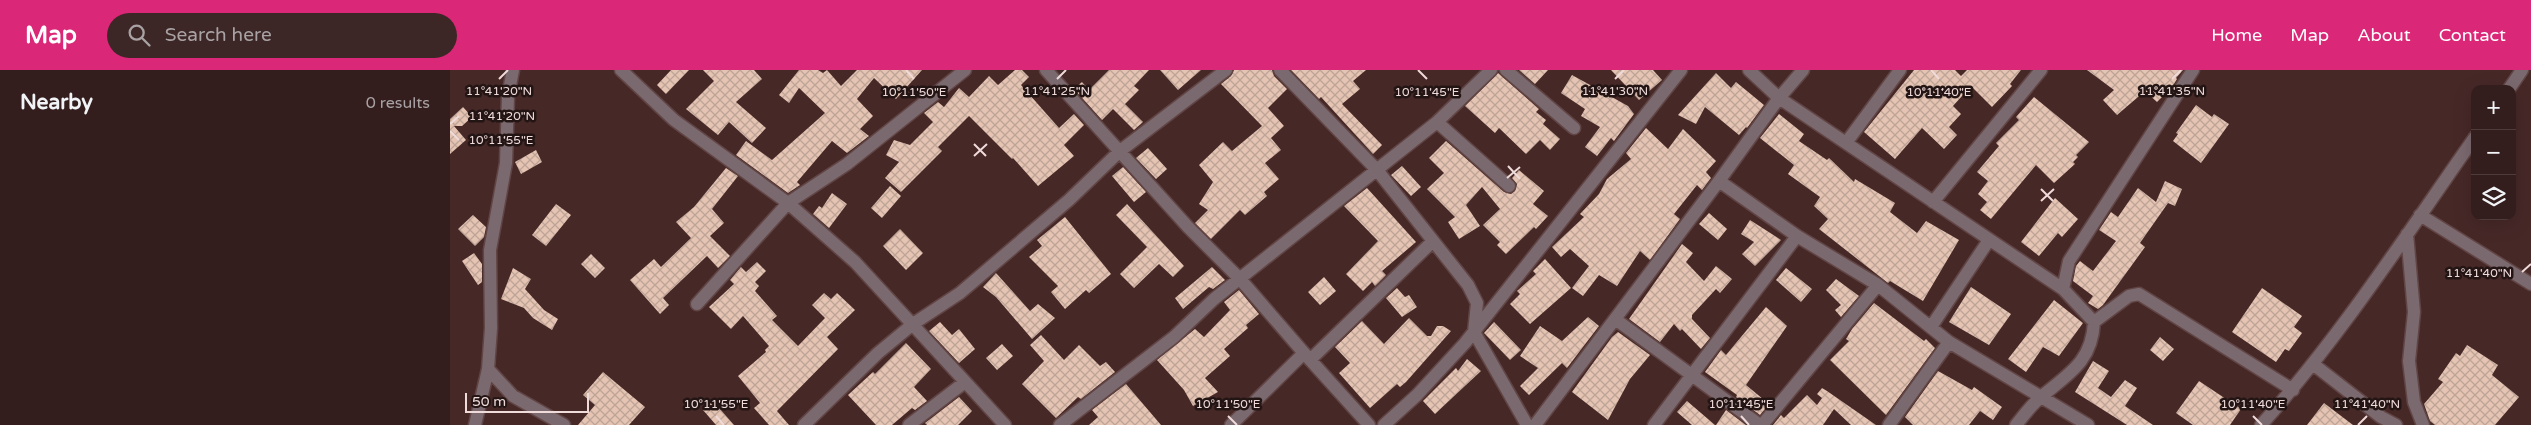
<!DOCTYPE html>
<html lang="en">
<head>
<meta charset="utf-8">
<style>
	body { margin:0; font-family:"Varela Round",sans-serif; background:#3c2726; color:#f1f3f6 }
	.controls { position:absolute; right:15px; top:15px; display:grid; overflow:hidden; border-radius:10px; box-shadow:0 5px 20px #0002 }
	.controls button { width:45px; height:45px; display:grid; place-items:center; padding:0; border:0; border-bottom:1px solid #4e3c3b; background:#341e1d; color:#f1f3f6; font:25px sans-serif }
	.scale { position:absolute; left:15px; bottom:12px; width:124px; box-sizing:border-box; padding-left:5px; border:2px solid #efdbda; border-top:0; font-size:14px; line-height:18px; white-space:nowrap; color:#efdbda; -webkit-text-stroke:4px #231514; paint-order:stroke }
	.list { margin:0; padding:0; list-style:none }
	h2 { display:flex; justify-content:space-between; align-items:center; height:65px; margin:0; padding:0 20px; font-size:21px }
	h2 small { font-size:16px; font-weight:400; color:#a9a2a4 }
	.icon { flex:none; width:28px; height:28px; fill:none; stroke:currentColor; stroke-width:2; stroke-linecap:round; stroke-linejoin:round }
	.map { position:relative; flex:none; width:2081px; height:355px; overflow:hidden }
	header { display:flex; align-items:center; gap:30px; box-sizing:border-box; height:70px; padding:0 25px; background:#db2777; color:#fff }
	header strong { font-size:24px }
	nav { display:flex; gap:28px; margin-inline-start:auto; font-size:18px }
	.search { width:350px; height:45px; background:#3c2726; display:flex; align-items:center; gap:12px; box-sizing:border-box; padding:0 18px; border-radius:28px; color:#a9a2a4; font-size:19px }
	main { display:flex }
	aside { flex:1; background:#341e1d }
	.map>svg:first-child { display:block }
</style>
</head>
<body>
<header>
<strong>Map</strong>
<div class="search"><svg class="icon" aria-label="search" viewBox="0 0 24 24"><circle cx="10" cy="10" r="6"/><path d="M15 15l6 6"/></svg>Search here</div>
<nav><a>Home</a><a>Map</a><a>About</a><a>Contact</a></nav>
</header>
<main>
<aside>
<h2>Nearby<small>0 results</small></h2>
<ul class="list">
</ul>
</aside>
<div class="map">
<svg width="2081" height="355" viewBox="0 0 2081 355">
	<defs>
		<pattern id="building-cross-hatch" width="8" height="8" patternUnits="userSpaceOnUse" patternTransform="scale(1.25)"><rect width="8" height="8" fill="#e5c4b3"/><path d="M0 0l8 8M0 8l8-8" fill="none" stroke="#bea496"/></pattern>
	</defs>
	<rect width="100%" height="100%" fill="#462827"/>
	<path fill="url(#building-cross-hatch)" d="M221,0h18l-23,24 -9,-9z
		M253,0h51l8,9 -26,23 30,26 -14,15 -23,-21 -11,13 -32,-26 28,-28z
		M349,0h19l5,3 4,-3 14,16 16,-16h65l-26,29 -22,-21 -17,21 16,17 -13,13 9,7 -22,17 -15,-12 -35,41 3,3 -12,8 -52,-38 10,-14 26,19 53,-47 -26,-25 -10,15 -10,-8z
		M565,0h7l7,7 -8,8 38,43 15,-14 10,11 -20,20 10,11 -36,30 -25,-28 -1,1 -43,-43 -31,31 4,4 -41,41 -16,-14 14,-16 -13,-7 8,-15 16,5 23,-23 -9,-9 14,-11 6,5 15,-19 10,9 20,-21 9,9z
		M659,0h40l-15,16 5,4 -14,14 18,18 -9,8 -21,-21 -11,11 -28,-31 8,-7 7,8z
		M710,0h41l-23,20z
		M784,0h38l2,6 13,13 -19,19 16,18 -13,12 10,12 -16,13 14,16 -15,13 3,4 -22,19 -5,-5 -29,29 -16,-16 13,-13 -9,-6 14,-22 -14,-17 24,-23 9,9 30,-25 -41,-42 10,-8z
		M841,0h75l-13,11 7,8 -18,15 40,41 -9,9 -52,-57 -2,2z
		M1069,0h29l-13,14z
		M1161,0h42l9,10 -23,20z
		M1464,0h41l6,6 6,-6h54l-11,14 2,2 -20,21 -21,-21 -18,20 8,8 -12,13 8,8 -13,14 -22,-21 -27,31 -31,-27z
		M1637,0h96l-7,8 1,1 -5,8 -15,15 -12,-11 -28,24 -14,-15 11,-10z
		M1048,3l41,36 -3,3 10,8 -3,4 17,15 -10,11 -10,-10 -14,14 -27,-26 -4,5 -30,-27z
		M1266,3l15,15 5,-6 28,23 -17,23 -1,-1 -7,8 -34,-28 -9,17 -18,-9z
		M1122,5l56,31 6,8 -20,27 -3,-3 -14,18 -12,-9 15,-20 -19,-11 4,-7 -24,-16z
		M1584,27l55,45 -13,13 2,2 -5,5 2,2 -21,19 -18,-18 -45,54 -11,-9 7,-8 -9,-8 10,-13 -11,-9 22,-26 -3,-3 23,-23 -3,-3z
		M1746,35l16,12 2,-3 15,10 -28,39 -28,-22 5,-7 -2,-1z
		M13,37l9,10 -10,9h-8l12,14 -16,14v-35z
		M1329,44l25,20 -5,7 28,19 2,-2 25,24 1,-3 40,24 -5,9 27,21 9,-12 33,19 -36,61 -33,-20 -2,2 -69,-54 9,-10 -14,-13 6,-9 -32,-23 6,-9 -34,-27z
		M1196,58l22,21 15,-20 33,32 -10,11 5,6 -9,12 -5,-5 -23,29 6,5 -30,41 -10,-9 -23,35 -18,-11 -16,21 -11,-8 17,-22 -19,-17 -9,8 -9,-10 32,-30 -4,-3 19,-20 8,-15 24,-20 -5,-6z
		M996,71l58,51 7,2 4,-3 2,-7 -5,-6 7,-8 25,21 -11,13 15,12 -12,13 -2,-2 -28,27 -9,-9 3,-3 -17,-17 17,-16 -18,-22 -16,18 14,21 -21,13 -11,-17 7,-5 -28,-28 17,-16 -15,-15z
		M698,78l19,21 -11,10 -20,-21z
		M86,80l6,12 -21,12 -6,-12z
		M952,96l19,21 -10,9 -20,-21z
		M673,97l23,25 -12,10 -22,-26z
		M276,98l12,8 -26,33 12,14 -14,13 20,20 -12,12 -11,-12 -44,42 6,7 -9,9 -30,-34 24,-21 7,8 30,-29 -15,-16 18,-15z
		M1715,111l17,8 -7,17 -7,-3 -28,40 5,4 -42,58 -5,4 -10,-6 5,-7 -20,-15 3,-15 4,-5 13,10 23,-30 -17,-11 12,-18 7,5 20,-29 18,14z
		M440,116l11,10 -19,22 -11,-10z
		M917,118l49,54 -34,29 4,4 -11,11 -3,-4 -9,9 -17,-17 32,-33 -34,-35z
		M382,123l15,11 -18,24 -16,-14 6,-8 3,2z
		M1605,128l23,21 -16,18 -4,-4 -19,23 -18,-14z
		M106,134l15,11 -25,31 -14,-11z
		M677,134l57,62 -11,11 -14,-13 -25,24 -14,-14 27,-27 -31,-32z
		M1259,143l18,16 -9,11 -19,-16z
		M23,145l13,12 -2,10 -9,9 -17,-17z
		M615,147l46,57 -22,19 -3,-3 -21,19 -14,-17 7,-6 -29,-29 13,-11 -5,-6z
		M1300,150l31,20 -26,26 -13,-12 12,-12 -13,-8z
		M450,159l23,24 -17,17 -23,-24z
		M1232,174l11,9 -7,9 18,19 12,-15 16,13 -12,14 -4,-4 -24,26v4l18,19 -9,11 -19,-20 -2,2 -6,-7 -14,18 -31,-23z
		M24,183l8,11v18l-4,3 -16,-24z
		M141,184l14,14 -10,10 -14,-14z
		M1095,189l26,29 -41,36 -20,-20 10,-10 -3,-3 19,-17 -3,-3z
		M307,192l9,9 -11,11 4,4 -4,5 22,25 -5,4 26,26 27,-28 -13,-13 12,-12 7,6 6,-6 18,17 -28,27 11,12 -61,62 12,14h-20l-15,-17 6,-5 -22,-27 28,-24 -1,-2 4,-4 -26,-30 -12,13 -22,-22 25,-23 -4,-4 11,-13 5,5z
		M762,197l13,13 -12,9 -4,-2 -26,22 -8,-11z
		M63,198l18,11 -6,10 19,21 14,9 -6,11 -19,-12 -9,-10 -23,-9z
		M1336,198l26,21 -11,13 -25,-22z
		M546,203l34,38 8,-7 17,14 -23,21 -36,-42 -13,-10z
		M874,207l12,14 -16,14 -12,-13z
		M1386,209l23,17 -18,21 -6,-7 6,-5 -15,-15z
		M1521,217l40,27 -22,31 -40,-23z
		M947,218l8,9 4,-2 8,12 -15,10 -16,-19z
		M1812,218l40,28 -8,11 8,6 -13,18 -4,-2 -9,13 -44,-30z
		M789,220l20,24 -13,11 2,3 -24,21 6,7 -25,22 13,14 -25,14 -9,-16 -27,-30 38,-31 9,8 26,-27 -6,-8z
		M1604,230l29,23 -24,33 -16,-9 -17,25 -18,-13z
		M1424,233l50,38 2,-2 9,9 -49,67 -56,-55 19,-19 -3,-2 6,-10z
		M1316,237l21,19 -41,59 23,19 -9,11 -24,-18 1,-2 -32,-23 16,-22 5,5z
		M1138,247l11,9 -32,42 -5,-5 -33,32 -9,-9 18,-18 -18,-12 20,-30 22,15z
		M959,248l18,18h4l6,-10h6l8,5 -45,51 -6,5 -3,-3 -27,24 -31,-35 11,-10 -15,-16 27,-26 22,23z
		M490,252l12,13 7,-6 16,20 -16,14 -30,-32z
		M1044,252l27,28 -11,10 -26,-27z
		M1168,262l32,23 -20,24 -22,41 -36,-28 40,-55z
		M591,265l23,25 15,-15 21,21 6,-4 9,10 -34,27 -3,-2 -22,21 -34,-34 22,-23 -14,-16z
		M1710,267l14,12 -11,12 -13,-11z
		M456,273l25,26 -17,18 13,14 -12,9 -3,-2 -20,17h-16l-28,-30 25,-23 2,2z
		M552,274l11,12 -16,14 -11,-12z
		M2017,275l31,20 -6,10 27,22 -24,28h-60l-5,-4 -6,-17 19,-22 -5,-3 18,-26 4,3z
		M1017,289l14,12 -46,43 -12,-13 33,-33 2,3z
		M1643,291l16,10 -11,17 13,9 14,-17 12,8 -12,18 28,19h-26l-52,-33z
		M1488,301l34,19 2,-3 28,20 -9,13 -13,-9 -11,14h-56l-8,-8z
		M153,302l42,35 -16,18h-51l17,-20 -12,-10z
		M1749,311l42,28 -11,16h-37l-17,-12z
		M676,314l35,41h-72l9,-8 -6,-7z
		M1372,318l5,3 49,34h-25l-17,-16 -11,16h-50l8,-10 3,3 23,-23 10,10 5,-7 -5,-4z
		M509,327l13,14 -14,14h-31l-2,-2z
		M263,331l21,24h-18l-13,-15z
		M1237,331l28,24h-23l-15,-13z
		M1874,333l29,22h-46z
		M1276,340l20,15h-30z"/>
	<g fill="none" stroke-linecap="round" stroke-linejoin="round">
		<g stroke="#614544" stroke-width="15">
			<path id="minor" d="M171,0l53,50 114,83 67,59 150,163
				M596,0l142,157 52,52 64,74 65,72
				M830,0l97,100 91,115 9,18 -3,29 53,93
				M1056,0l68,58
				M1299,0l30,28 284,191
				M2059,19l13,-19
				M987,52l72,64
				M1396,73l54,-73
				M1269,111l78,55 81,49 71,57 139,83
				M1483,132l108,-132
				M1970,145l111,69
				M1957,164l7,78 -5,49 5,41 9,23
				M247,234l91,-101 59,-39 118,-94
				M1165,249l145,106
				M1644,252l35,-26 10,-2 154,96
				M1481,257l58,-87
				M860,290l123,-119
				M1863,294l68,53 15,8
				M38,299l25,27 51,29
				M25,355l13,-56 3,-41 -1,-78 16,-87 2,-67 5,-26
				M354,355l74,-72 35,-29 47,-31 109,-93 51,-49 106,-81
				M459,355l56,-43
				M610,355l114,-88 40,-38 223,-177 54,-52
				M781,355l73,-72
				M934,355l33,-30 48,-52 216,-273
				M1085,355l184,-244 60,-83 24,-28
				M1204,355l143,-189
				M1312,355l116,-140
				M1439,355l60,-83
				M1566,355c8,-10 16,-21 26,-29 28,-23 50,-35 52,-74l-31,-33 6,-28 124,-191
				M1811,355c80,-89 145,-190 214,-288"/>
		</g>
		<use href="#minor" stroke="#7a696f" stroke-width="12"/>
	</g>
	<path fill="none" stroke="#efdbda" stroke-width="2" d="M456,0l8,9M968,0l9,9M1481,0l8,9M49,9l9,-9M607,9l9,-9M1165,9l9,-9M1722,9l9,-9M0,54l9,-8M0,61l9,9M524,74l12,12M524,86l13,-12M1058,96l12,13M1057,108l13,-11M1591,119l12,12M1591,131l13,-12M2072,202l9,-8M266,346l8,9M778,346l9,9M1291,346l8,9M1803,346l9,9M1908,355l9,-9"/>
	<g font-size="12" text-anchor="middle" fill="#efdbda" stroke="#231514" stroke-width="5" stroke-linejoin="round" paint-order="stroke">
		<text x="49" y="25">11°41'20"N</text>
		<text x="607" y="25">11°41'25"N</text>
		<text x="1165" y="25">11°41'30"N</text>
		<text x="1722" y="25">11°41'35"N</text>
		<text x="464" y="26">10°11'50"E</text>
		<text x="977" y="26">10°11'45"E</text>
		<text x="1489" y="26">10°11'40"E</text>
		<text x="52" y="50">11°41'20"N</text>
		<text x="51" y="74">10°11'55"E</text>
		<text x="2029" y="207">11°41'40"N</text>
		<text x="266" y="338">10°11'55"E</text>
		<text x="778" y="338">10°11'50"E</text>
		<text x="1291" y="338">10°11'45"E</text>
		<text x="1803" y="338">10°11'40"E</text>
		<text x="1917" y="338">11°41'40"N</text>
	</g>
</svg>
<div class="controls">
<button>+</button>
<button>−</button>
<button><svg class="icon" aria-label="layers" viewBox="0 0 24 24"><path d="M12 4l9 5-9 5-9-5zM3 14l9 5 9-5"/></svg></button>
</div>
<div class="scale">50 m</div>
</div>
</main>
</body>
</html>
